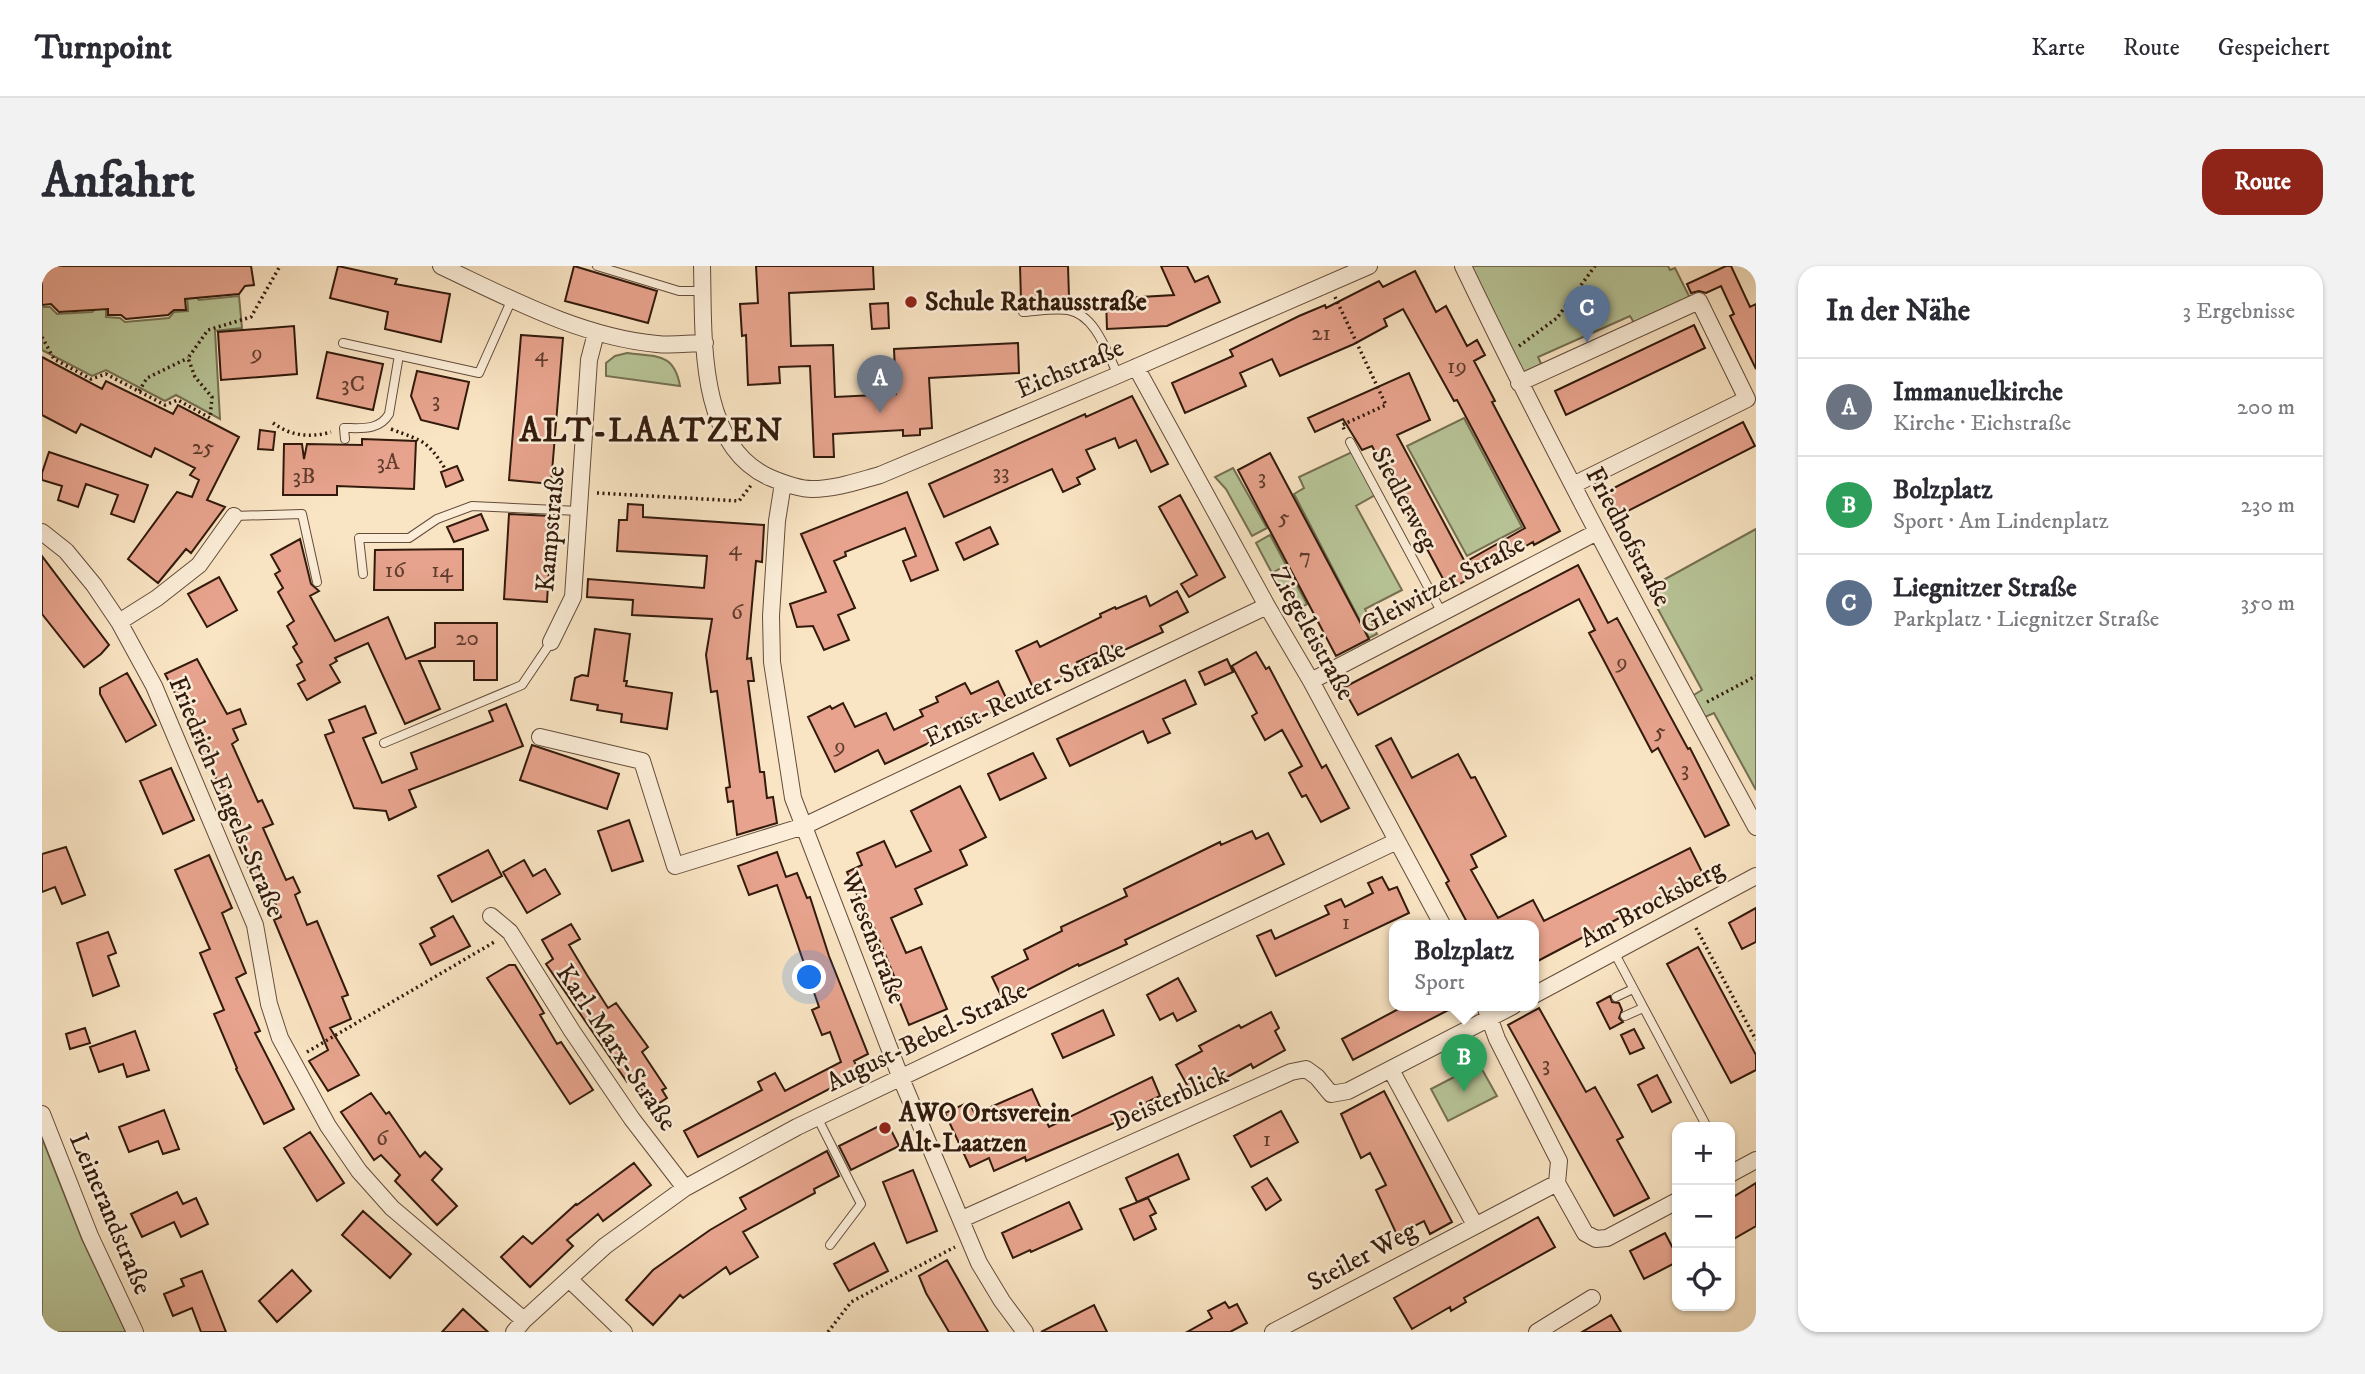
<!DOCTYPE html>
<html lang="de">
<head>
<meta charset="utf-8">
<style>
	body { margin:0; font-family:"IM FELL DW Pica",serif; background:#f2f2f3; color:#2b2b33 }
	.controls { position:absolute; right:21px; bottom:21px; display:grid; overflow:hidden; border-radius:14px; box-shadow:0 2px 5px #0004 }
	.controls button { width:63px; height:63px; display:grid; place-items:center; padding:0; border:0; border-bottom:2px solid #e1e1e2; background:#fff; color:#2b2b33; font:35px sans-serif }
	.you { position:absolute; left:768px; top:712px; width:24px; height:24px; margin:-18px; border:5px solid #fff; border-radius:50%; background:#1a73e8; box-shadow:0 0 0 10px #1a73e833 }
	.badge { display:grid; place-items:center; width:46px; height:46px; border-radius:50%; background:#8f2418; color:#fff; font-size:23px; font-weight:700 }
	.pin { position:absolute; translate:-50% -58px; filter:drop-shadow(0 2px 4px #0008) }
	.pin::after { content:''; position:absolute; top:37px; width:24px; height:21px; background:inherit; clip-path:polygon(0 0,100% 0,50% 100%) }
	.popup { position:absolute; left:1347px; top:654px; width:150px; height:91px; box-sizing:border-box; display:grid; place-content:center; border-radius:14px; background:#fff; filter:drop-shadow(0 2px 5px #0005); font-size:23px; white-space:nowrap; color:#7c7c81 }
	.popup b { font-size:26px; color:#2b2b33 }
	.popup::after { content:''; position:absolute; left:50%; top:100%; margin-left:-14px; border:14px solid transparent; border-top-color:#fff }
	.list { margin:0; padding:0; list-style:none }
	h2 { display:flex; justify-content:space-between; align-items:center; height:91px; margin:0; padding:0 28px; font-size:30px }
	h2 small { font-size:23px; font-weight:400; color:#7c7c81 }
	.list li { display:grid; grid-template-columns:46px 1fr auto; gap:21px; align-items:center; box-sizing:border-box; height:98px; padding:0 28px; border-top:2px solid #e1e1e2 }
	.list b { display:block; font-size:26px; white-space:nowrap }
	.list p { margin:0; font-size:23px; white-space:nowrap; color:#7c7c81 }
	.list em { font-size:23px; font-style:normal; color:#7c7c81 }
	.icon { flex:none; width:38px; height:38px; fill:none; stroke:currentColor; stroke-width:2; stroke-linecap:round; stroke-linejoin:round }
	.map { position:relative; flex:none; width:1714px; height:1066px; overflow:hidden; border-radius:21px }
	header { display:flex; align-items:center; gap:42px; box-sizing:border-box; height:98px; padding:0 35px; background:#fff; border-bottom:2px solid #e1e1e2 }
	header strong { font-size:33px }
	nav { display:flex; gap:38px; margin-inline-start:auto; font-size:24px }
	.intro { display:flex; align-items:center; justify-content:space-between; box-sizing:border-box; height:168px; padding:0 42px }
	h1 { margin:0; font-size:49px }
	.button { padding:18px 32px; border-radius:21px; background:#8f2418; color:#fff; font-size:24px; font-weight:700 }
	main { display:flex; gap:42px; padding:0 42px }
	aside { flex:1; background:#fff; border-radius:21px; box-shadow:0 2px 5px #0004 }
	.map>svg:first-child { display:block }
</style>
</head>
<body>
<header>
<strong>Turnpoint</strong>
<nav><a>Karte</a><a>Route</a><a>Gespeichert</a></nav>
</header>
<div class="intro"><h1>Anfahrt</h1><a class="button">Route</a></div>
<main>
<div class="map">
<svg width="1714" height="1066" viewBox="0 0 1714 1066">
	<rect width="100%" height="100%" fill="#f9e4c3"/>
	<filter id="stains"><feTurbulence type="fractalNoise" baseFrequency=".00286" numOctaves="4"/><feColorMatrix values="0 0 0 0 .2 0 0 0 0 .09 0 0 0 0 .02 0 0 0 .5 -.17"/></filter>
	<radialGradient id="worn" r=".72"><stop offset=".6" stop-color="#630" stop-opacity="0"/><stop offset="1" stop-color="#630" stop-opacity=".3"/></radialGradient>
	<path fill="#b8c598" stroke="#757052" stroke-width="2" d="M1424,0h202l2,4 5,-2 18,36 -56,24 -7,-12 -92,41 6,13 -20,9z
		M151,28l6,6 40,-4 3,32 -27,3 5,88 -44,-24 -11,6 -59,-31 -14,6 -50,-26v-43h8l7,7 35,-2 6,-5 8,-1v11l14,1 5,4 44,-4 5,-6 14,-1 -1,-16z
		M585,87c29,4 47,-1 53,33l-74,-10v-13l9,-7z
		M1422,152l58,109 -55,29 -60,-110z
		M1310,186l23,43 -19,11 46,84 -37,19 12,25 -8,4 -75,-144 10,-6 -5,-11z
		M1191,202l34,60 -15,8 -26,-47 -11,-12z
		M1714,263v261l-42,-77 -16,7 -11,-21 15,-9 -55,-101z
		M1228,269l16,30 -14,8 -16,-30z
		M1247,305l18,33 -14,8 -17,-33z
		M1437,798l18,32 -49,25 -17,-32z
		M0,872l40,101 44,93h-84z"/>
	<path fill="#e7a38d" stroke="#321a0c" stroke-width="2" d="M0,0h209l3,19 -9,1 -6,8 -54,5 1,11h-12l-6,5 -42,4 -5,-4h-13v-6l-49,3 -8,-8 -9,1z
		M296,0l59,13 -2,5 55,10 -9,48 -56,-13 3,-17 -58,-14z
		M532,0l83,25 -9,32 -83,-22z
		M714,0h117l1,23 -85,4 2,53 42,-1 2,52 61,-3 -2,-45 124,-6 1,30 -90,5 3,50 -12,1v6l-17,1v-6l-70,4 1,23h-20l-4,-91 -31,1 1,16 -32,2 -2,-50 -4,1 -2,-32 18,-1z
		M978,0h48l1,31 -48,3z
		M1119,0h26l8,16 13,-6 12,26 -53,24 -60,3 -1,-30 68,-4z
		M1684,0h5l19,41 6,-3v65l-26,-53 4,-2 -13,-28 -15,7 -7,-2 -8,2 -4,-9z
		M1373,5l21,41 10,-6 21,40 10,-6 8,15 -11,6 21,40 -3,1 68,129 -26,14 -1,-3 -84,48 -77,-144 -10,4 -19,-31 -28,13 -7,-14 101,-45 21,47 -33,15 68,127 60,-34 -68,-128 -3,1 -51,-92 -19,10 3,7 -33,18 -74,32 -8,-17 -32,14 6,13 -61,27 -13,-30 61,-27 -3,-6 69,-34 26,-11 1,3 53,-27 4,6z
		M846,37l1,25 -17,1 -2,-25z
		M1652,59l11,23 -139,67 -11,-24z
		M252,60l3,48 -76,6 -3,-48z
		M479,69l42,3 -12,146 -42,-4z
		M285,86l56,12 -10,46 -56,-12z
		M0,91l60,32 4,-8 67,33 5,-9 61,32 -32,63 18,7 -34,46 -5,-4 -28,34 -30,-24 49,-67 15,5 7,-17 -9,-5 5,-7 -40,-20 -4,9 -70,-33 -5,9 -34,-18z
		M375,105l52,11 -11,47 -37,-9 -10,-24z
		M1090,130l36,68 -17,8 -15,-32 -17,8 -4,-10 -29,12 9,19 -18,9 3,6 -17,8 -11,-23 -108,48 -15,-33 156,-70 1,3z
		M1701,156l12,24 -137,70 -12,-24z
		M218,164l15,2 -2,18 -15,-1z
		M320,173l54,2 -2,48 -77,-3v9h-54l1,-51h18l2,15 3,-15 55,1z
		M7,186l99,33 -14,37 -23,-8 7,-19 -32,-11 -8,23 -20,-7 4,-14 -20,-6v-7z
		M1228,187l99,186 -33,17 -98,-186z
		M415,200l6,14 -17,7 -5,-15z
		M865,226l31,78 -27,11 -8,-20 13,-5 -11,-28 -60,24 1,4 -12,5 21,47 -17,7 11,25 -25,10 -11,-24 -16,1 -7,-23 36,-12 -25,-58z
		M1138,229l45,82 -36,20 -8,-13 16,-9 -38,-68z
		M586,238l15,1v12l121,8 -2,37 -6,-1 -9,98 4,-1 3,23h-6l12,91h4l3,26 6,-1 4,26 -40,12 -4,-34 -5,1 -2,-14 4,-1 -13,-96 -6,1 -5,-37 6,-36 -80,-4 1,-15 -46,-3 1,-18 116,9 3,-32 -90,-5 2,-31h8z
		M439,248l7,16 -34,12 -7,-15z
		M467,248l43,2 -5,86 -43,-3z
		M948,261l8,17 -34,16 -8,-17z
		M258,273l11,45 8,7 -9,5 25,45 53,-24 18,42 29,-12v-24h62v57h-23v-19h-55l21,48 -35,15 -37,-81 -33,15 2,3 -7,4 10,17 -33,18 -9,-16 7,-4 -8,-15 5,-3 -9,-15 4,-3 -10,-18 7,-5 -16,-29 5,-4 -8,-14 5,-3 -9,-16z
		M421,283v41h-89l1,-40z
		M0,290l67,89 -8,9 -17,13 -42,-53z
		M1536,299l30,58 9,-5 71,131 2,-1 39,77 -24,12 -47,-89 -6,4 -50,-95 -13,-24 6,-3 -16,-31 -221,116 -15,-27z
		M177,311l18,33 -30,17 -19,-33z
		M1135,325l11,21 -28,14 3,6 -47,22 -4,-8 -35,16 3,7 -46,21 -18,-39 21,-10 3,6 61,-30 -1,-3 15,-7 1,2 30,-13 4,10z
		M553,363l35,5 -6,47h3l-1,5 46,7 -5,36 -46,-7 1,-8 -25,-4 1,-5 -27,-5 4,-22 7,-3 6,1z
		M1214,386l10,17 3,-2 53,101 4,-3 23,43 -28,14 -15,-27 -4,2 -13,-24 13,-7 -20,-36 -17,10 -13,-24 5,-3 -25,-47z
		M155,393l30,55 13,-5 6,15 -13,5 5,11 -6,4 26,58 4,-2 11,24 -10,4 23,52 7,-3 7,15 -5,3 12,30 10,-4 31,74 -6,2 9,22 -21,9 29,47 -31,16 -19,-30 19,-11 -54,-130 7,-3 -12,-29 -10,4 -23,-53 5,-2 -35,-82h-2l-11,-27 -28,-54z
		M1185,393l6,13 -28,13 -6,-13z
		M85,407l29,52 -30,17 -26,-48v-6z
		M1143,414l11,24 -33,15 7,14 -22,10 -5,-12 -73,35 -13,-27z
		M956,415l11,23 -42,20 -3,-7 -33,16 4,7 -50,24 -7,-14 -43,22 -27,-55 22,-11 2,3 11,-6 12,24 31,-14 8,17 29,-14 -3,-6 18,-8 -2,-5 29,-14 6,11z
		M464,438l17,42 -114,44 7,17 -27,13 -3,-9 -32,-3 -29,-73 9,-3 -5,-12 36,-14 11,27 -13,5 19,45 35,-14 -6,-16 82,-32 -4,-10z
		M1349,472l21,40 46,-24 13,24 4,-1 31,59 -35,19 6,12 -6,3 27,48 35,-18 11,21 146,-73 13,26 -169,89v-37h-65l-23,-43 3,-2 -73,-135z
		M490,479l87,29 -12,35 -87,-29z
		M991,487l13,25 -46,22 -12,-26z
		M129,502l23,52 -31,14 -23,-53z
		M918,520l26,51 -26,13 7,15 -52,24 7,15 -31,14 15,35 15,-6 26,62 -38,16 -19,-47 4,-2 -21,-51 -2,1 -24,-54 15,-7 -5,-12 27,-12 12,26 35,-16 -20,-40z
		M587,554l14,41 -31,10 -14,-40z
		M1210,565l4,8 12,-6 16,31 -159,76 2,4 -48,22 -1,-2 -74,38 -12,-25 36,-18 -4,-9 38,-19 -1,-4 66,-31 -3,-7 96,-47 1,3z
		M24,581l19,48 -23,9 -7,-17 -13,5v-38z
		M446,584l14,26 -50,26 -14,-26z
		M735,586l9,25 11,-4 10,25 3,-1 19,59 39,98 -14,7 6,12 -162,84 -14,-26 78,-41 -4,-8 17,-9 10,18 56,-29 -11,-30 -8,3 -10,-25 7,-3 -42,-122 -28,10 -11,-29z
		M167,589l23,53 -10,5 24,60 -10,5 24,53 -5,2 39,76 -30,15 -28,-55 1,-1 -23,-54 10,-4 -24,-57 10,-4 -35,-79z
		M482,594l9,16 12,-7 15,25 -33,19 -24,-41z
		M1340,611l7,13 8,-3 12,26 -133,63 -19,-40 14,-6 4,9 54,-25 -4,-8 16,-7 4,8 28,-14 -5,-10z
		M1714,642v34l-14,7 -13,-26z
		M411,650l17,30 -39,19 -11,-21 15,-8 -4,-8z
		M529,658l9,15 -11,6 18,30 21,33 8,-5 32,44 -6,5 24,36 -4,2 5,8 -14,9 -19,-29 -7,4 -81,-118 7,-5 -11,-19z
		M66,666l8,21 -8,3 11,30 -26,10 -16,-53z
		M1656,681l58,108v15l-25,13 -64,-119z
		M467,699h6l29,48 -4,2 17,29 4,-2 32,48 -23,14 -83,-126z
		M1136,712l18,33 -19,10 -4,-8 -13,7 -13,-25z
		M1568,730l2,6 7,1 3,7 -3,8 4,4 -13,7 -13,-26z
		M1362,740h52l-103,54 -11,-21z
		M1497,742l47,84 9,-5 28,50 -6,3 32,58 -35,18 -106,-191z
		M1061,744l11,25 -51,23 -11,-24z
		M1229,746l8,16 -4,3 10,19 -32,18 -2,-4 -58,32 -17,-31 26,-14 -3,-5 40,-21 2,3z
		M43,762l5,15 -20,6 -4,-15z
		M1592,763l10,19 -14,6 -9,-19z
		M93,765l14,39 -22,7 -4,-13 -24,8 -9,-25z
		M1615,809l14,27 -19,10 -14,-27z
		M1110,811l8,19 -13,6 2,6 -123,53 -1,-4 -31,14 -5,-13 -19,9 -25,-54 24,-11 6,12 57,-25 17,38z
		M1342,825l68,131 -22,12 -6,-13 -27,14 -21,-45 10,-5 -16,-32 -9,5 -20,-44z
		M329,827l15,21 3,-2 31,45 5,-5 17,17 -10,11 25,26 -20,19 -42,-44 5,-6 -19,-20 -7,5 -33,-48z
		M122,844l15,39 -16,5 -5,-13 -29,11 -10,-25z
		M1239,845l17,31 -47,25 -17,-31z
		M845,856l12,24 -48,24 -12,-24z
		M268,866l34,51 -27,18 -33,-53z
		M785,885l12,25 -25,13 1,4 -72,39 15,25 -28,17 -4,-7 -43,31 -3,-3 -27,30 -27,-25 27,-30 57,-40 36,-21 -6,-11z
		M1136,888l11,25 -52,23 -11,-24z
		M592,897l17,22 -48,36 -5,-7 -31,26 6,6 -43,41 -29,-30 22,-21 9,8 44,-40 1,1z
		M871,904l24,61 -30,12 -24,-61z
		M1225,912l14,22 -15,10 -14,-23z
		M1714,917v43l-26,15v-42z
		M135,926l6,12 13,-6 12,26 -27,13 -7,-15 -32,15 -11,-23z
		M1106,932l8,15 -6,3 6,13 -22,11 -14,-31z
		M1027,936l13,27 -51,23 -1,-2 -17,8 -11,-25z
		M321,945l48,43 -21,24 -48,-43z
		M1496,951l17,30 -91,51 2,4 -15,9 -1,-4 -38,22 -18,-31z
		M1623,967l12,23v6l-33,17 -14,-28z
		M832,977l14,28 -39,20 -15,-27z
		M905,994l41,72h-39l-23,-39 -7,-17z
		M250,1004l19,21 -34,31 -18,-21z
		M160,1005l24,61h-25l-9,-24 -19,8 -9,-22 20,-8 -3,-7z
		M1183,1036l4,6 8,-4 10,19 -17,9h-43l25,-14 -4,-7z
		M1052,1039l13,27h-66z
		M421,1043l25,23h-46z
		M1569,1049l10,17h-39z"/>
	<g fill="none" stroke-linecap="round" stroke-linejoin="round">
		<g stroke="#644c3a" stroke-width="10">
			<path id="service" d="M555,0l82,25h23
				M981,46c14,-1 32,-4 45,-2 28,5 39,43 50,65
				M301,77l136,30 33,-74
				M303,173l-1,-11c17,0 35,3 45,-14l10,-59
				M1308,176l92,171
				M192,250l68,-2 15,68
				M321,308l-4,-36h50l28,-19 35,-13 107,5
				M342,477l138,-58 29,-43
				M1572,686l93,175
				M1574,731l17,-8
				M1583,750l18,-8
				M775,851l44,87 -31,41"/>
		</g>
		<g stroke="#644c3a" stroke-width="18">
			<path id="minor" d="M399,0c68,32 140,71 216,78 16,2 32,-1 48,-1
				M660,0c2,68 -6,180 69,212 12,5 27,11 41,11 24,0 46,-8 68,-14l231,-97 258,-112
				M1421,0c91,190 192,375 293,561
				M1094,101l131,239 44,75 132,245
				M1477,117l180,-82 48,98 -174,86
				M741,217l-6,38 -6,95 1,46 21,136 107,278 79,187 23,38 23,31
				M0,266l24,19 28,34 25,37 35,64 101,239 14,79 11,34 48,88 31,45 33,37 132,112
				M77,356l38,-24 42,-33 35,-49
				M509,376l22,-45 16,-237 7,-27
				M1269,415l286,-149
				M498,471l102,24 33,105 129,-40 463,-220
				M449,650l19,16 62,99 60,88 53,69
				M1492,729l222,-119
				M1443,740l12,33 62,122 -2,22 28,50 11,6 11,-1 70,-37
				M1349,804l84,155
				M0,848l48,122 45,96
				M1688,908l26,-14
				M920,953l329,-147 15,-3 11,8 14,17 17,-3 165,-85
				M527,1013l55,53
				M472,1066l10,-12 81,-74 80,-58 112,-61 600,-286
				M1231,1066l284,-149
				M1495,1066l55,-34"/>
		</g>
		<path stroke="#321a0c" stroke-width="3.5" stroke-dasharray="2 3.5" stroke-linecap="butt" d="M1293,31l51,108 -44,20 3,6
			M0,71l12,22 37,20 15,-5 59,31 13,-5 32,18 2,-21 -17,-20 -7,-19 20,-28 43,-13 29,-51
			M1477,80l38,-28 38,-52
			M97,125l8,-13 41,-20
			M231,157c18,13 37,15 58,9
			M349,163c33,13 35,10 55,41
			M555,227l142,8 13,-17
			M1665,436l49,-26
			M1654,662l60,112
			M265,786l189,-111
			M786,1066l23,-30 104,-55"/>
		<use href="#service" stroke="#fbedd8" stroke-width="8"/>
		<use href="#minor" stroke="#fbedd8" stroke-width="16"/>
	</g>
	<g fill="#8f2418" stroke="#fbedd8" stroke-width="2.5">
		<circle cx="869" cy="36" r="7"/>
		<circle cx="843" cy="862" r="7"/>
	</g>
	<g text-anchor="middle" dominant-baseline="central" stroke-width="5" stroke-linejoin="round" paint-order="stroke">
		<g font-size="23" fill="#5f3c2c">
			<text x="1279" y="67">21</text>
			<text x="215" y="87">9</text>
			<text x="499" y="88">4</text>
			<text x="1415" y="100">19</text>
			<text x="311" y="118">3C</text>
			<text x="394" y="134">3</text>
			<text x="161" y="181">25</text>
			<text x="346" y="196">3A</text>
			<text x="959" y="206">33</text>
			<text x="262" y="210">3B</text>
			<text x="1220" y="211">3</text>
			<text x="1242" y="251">5</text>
			<text x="693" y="282">4</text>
			<text x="1263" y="290">7</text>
			<text x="353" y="304">16</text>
			<text x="400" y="304">14</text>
			<text x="695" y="346">6</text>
			<text x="425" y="372">20</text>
			<text x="1580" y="396">9</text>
			<text x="1618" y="465">5</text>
			<text x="798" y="480">9</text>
			<text x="1643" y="503">3</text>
			<text x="1304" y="656">1</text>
			<text x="1504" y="798">3</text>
			<text x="340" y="872">6</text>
			<text x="1225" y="873">1</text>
		</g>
		<g font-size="26" font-weight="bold" fill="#321a0c" stroke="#fbedd8" text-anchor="start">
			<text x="883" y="36">Schule Rathausstraße</text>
			<text x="857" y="847">AWO Ortsverein<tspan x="857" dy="30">Alt-Laatzen</tspan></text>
		</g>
		<g font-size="26" fill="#321a0c" stroke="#fbedd8">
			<text transform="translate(1028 103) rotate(-23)">Eichstraße</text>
			<text transform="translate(1362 233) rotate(62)">Siedlerweg</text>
			<text transform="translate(509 263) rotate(-85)">Kampstraße</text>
			<text transform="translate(1586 271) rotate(62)">Friedhofstraße</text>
			<text transform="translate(1401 319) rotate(-28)">Gleiwitzer Straße</text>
			<text transform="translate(1270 368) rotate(61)">Ziegeleistraße</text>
			<text transform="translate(983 428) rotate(-25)">Ernst-Reuter-Straße</text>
			<text transform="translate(184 531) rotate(67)">Friedrich-Engels-Straße</text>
			<text transform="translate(1610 638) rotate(-28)">Am Brocksberg</text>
			<text transform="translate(831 672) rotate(69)">Wiesenstraße</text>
			<text transform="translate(885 771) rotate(-26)">August-Bebel-Straße</text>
			<text transform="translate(574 782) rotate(56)">Karl-Marx-Straße</text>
			<text transform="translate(1128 833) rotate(-24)">Deisterblick</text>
			<text transform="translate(68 948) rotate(67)">Leinerandstraße</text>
			<text transform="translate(1320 991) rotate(-28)">Steiler Weg</text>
		</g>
		<g font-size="33" font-weight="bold" letter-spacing="2" fill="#321a0c" stroke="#fbedd8">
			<text x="610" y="165">ALT-LAATZEN</text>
		</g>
	</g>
	<rect width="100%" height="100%" filter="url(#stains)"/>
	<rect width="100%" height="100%" fill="url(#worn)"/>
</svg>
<div class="controls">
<button>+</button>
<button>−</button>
<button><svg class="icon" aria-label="locate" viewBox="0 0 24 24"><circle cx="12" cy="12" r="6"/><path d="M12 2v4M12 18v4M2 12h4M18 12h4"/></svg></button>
</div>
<div class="you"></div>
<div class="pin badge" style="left:838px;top:147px;background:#6b7280">A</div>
<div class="pin badge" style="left:1422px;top:826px;background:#2e9e5b">B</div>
<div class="popup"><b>Bolzplatz</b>Sport</div>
<div class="pin badge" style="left:1545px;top:77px;background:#5c6f8a">C</div>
</div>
<aside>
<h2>In der Nähe<small>3 Ergebnisse</small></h2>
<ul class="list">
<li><span class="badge" style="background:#6b7280">A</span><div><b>Immanuelkirche</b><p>Kirche · Eichstraße</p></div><em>200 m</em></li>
<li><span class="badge" style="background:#2e9e5b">B</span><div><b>Bolzplatz</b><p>Sport · Am Lindenplatz</p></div><em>230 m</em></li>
<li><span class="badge" style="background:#5c6f8a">C</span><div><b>Liegnitzer Straße</b><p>Parkplatz · Liegnitzer Straße</p></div><em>350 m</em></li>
</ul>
</aside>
</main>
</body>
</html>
